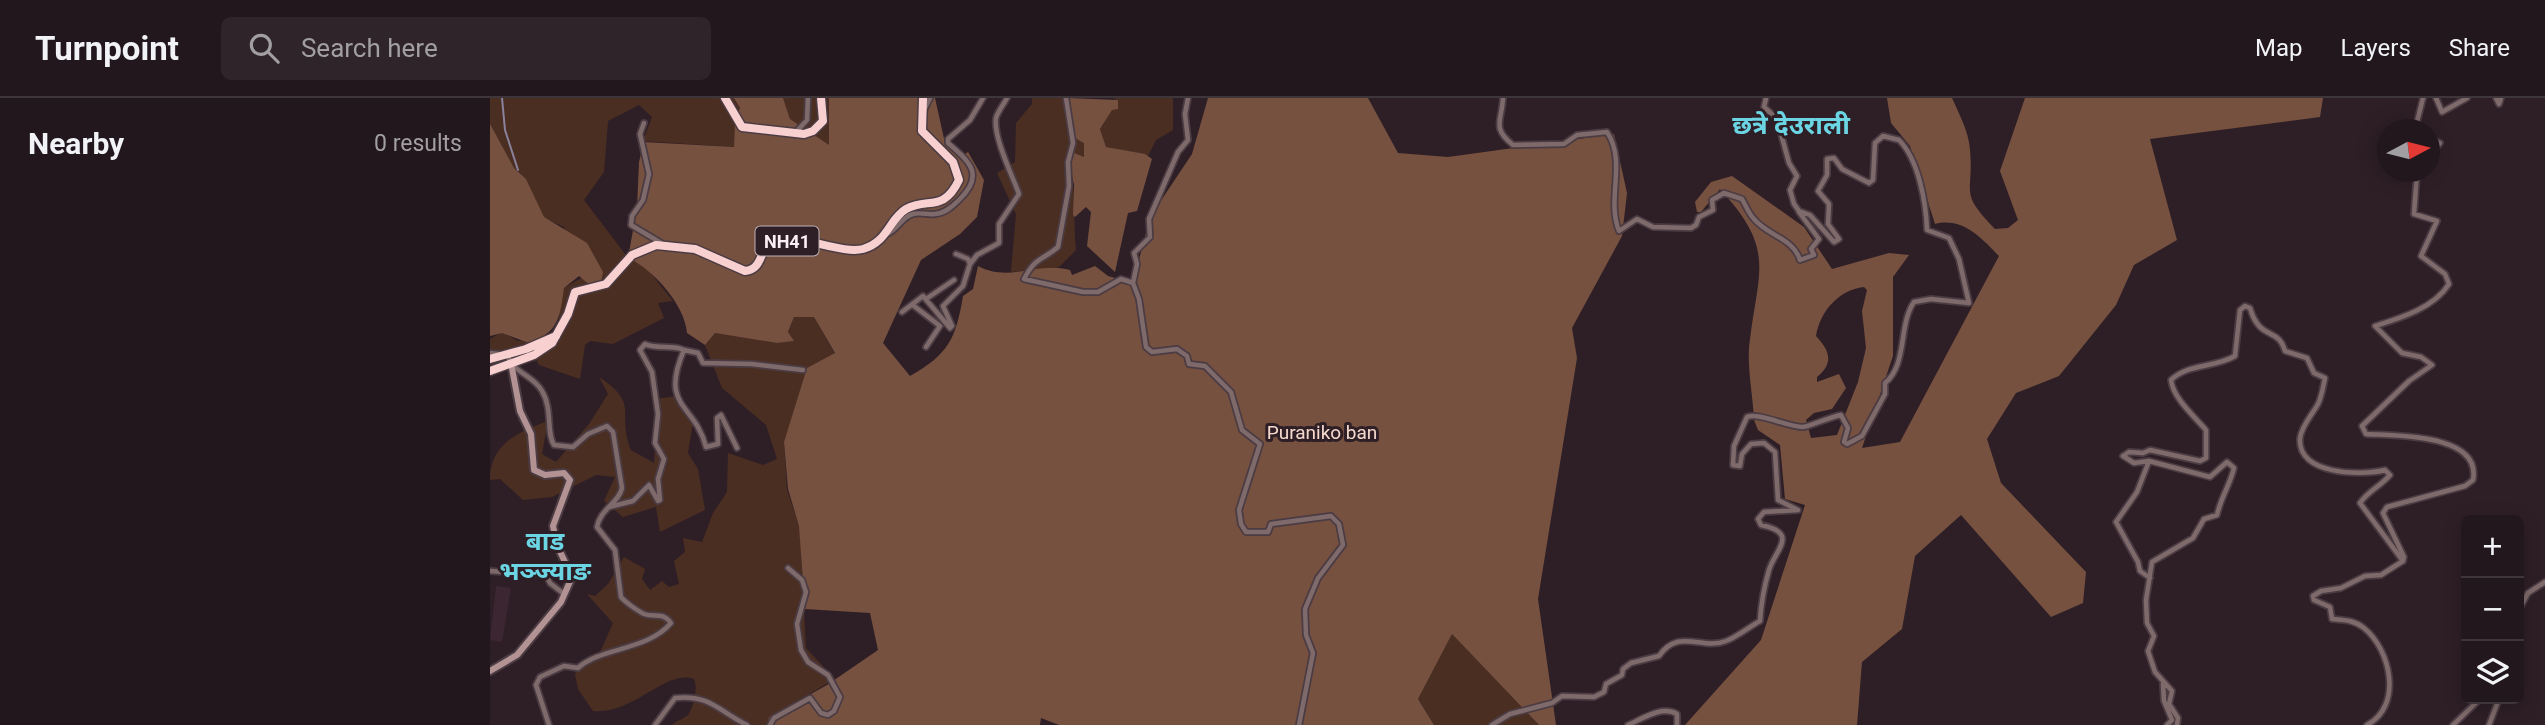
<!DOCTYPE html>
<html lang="en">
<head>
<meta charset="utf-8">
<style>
	body { margin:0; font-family:Roboto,"Noto Sans Devanagari",sans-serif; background:#2e2429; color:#f1f3f6 }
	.controls { position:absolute; right:21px; bottom:21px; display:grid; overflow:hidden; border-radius:10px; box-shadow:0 4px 18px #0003 }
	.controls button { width:63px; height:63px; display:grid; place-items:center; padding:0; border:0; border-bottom:2px solid #3f363b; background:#22171c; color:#f1f3f6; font:35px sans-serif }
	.compass { position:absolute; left:1887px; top:21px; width:63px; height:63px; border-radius:50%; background:#22171c; box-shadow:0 4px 18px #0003; rotate:83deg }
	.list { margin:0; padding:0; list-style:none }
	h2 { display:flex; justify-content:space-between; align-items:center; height:91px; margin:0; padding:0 28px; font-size:30px }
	h2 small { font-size:23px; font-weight:400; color:#a29fa3 }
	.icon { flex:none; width:38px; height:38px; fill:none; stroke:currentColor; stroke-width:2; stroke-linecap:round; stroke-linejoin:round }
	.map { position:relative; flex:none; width:2055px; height:627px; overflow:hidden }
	header { display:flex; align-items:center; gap:42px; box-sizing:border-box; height:98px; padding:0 35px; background:#22171c; border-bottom:2px solid #3f363b }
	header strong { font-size:33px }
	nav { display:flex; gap:38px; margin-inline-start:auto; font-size:24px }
	.search { width:490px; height:63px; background:#2e2429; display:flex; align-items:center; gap:18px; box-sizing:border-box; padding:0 24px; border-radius:10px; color:#a29fa3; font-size:26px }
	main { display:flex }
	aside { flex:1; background:#22171c }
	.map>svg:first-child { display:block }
</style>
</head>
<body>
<header>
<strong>Turnpoint</strong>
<div class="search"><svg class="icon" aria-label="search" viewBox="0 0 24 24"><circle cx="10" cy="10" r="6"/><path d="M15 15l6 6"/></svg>Search here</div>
<nav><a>Map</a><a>Layers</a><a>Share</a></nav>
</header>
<main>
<aside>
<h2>Nearby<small>0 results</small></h2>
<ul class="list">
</ul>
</aside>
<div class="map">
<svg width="2055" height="627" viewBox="0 0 2055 627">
	<rect width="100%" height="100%" fill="#2e1f26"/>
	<path fill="#3c2631" d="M6,488l15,2 -9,54 -12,-2z"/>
	<path fill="#4b2e22" d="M0,0h244l6,10 -5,10 -1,29 -91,-6 9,-24 -13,-12 -31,16 -4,51 -20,28 44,58 17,8 28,35 -15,2 6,15 -51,26 -23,-3 -5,4 -5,34 -41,-14 -4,-8 -45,16v-34l12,-7 16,9 38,-6 8,-47 19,-11 -19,-50 -20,-9 -18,-39 -12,-11 -15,-24 -9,-20z
		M293,0h46v48l-39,-27z
		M542,0h36l16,45v14l-10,-3 -5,8c7,29 4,58 7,88l-17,17 -48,5 5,-58 -19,-41 18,-11 1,-39 16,-19z
		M623,0h60v32l-17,10 -8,16 -42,-9 -6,-18 18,-29z
		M304,219h20l21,37 -39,55 -12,33 3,48 13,38 6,120 29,31 -66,38 -2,8h-95c5,-5 12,-6 16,-10 6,-9 10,-27 6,-36 -29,-10 -60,36 -101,32l-15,-22 -3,-15 5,-8 17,-7 16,-36 -26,-29 8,2 13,-12 16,-27 21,12 -3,10 8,11 12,-9 7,6 10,-3 -5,-23 11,-9 -2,-14 19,4 11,-29 14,-21 1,-39 35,12 14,-6 -11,-34 -44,-37 -17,-43 10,-12 62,10 16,-2 -5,-8z
		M109,279c42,28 17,34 32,73l23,13 3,-39 -3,-25 24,-3 15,26 -5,31 10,16 7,41 -45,22 -4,-25 -33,10 -19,-16 11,-24 -19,-2 -44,22 -29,3 -23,-21 -10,1c0,-36 28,-48 58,-59l-6,33 14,8 33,-38 19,-30z
		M962,536l87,91h-105l-16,-26z"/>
	<path fill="#775140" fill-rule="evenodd" d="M244,0h49l7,21 39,26v-47h106l10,45 16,14 7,-5 16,28 -7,37 -17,17 -39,26 -38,83 27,33c39,-22 46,-38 53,-80l10,-7 5,-23c32,17 58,-5 92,4l2,5 23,-9 13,10 25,7 17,-66 42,-63 16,-56h160l30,55 50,4 166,-23 13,59 -5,43 -50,92 5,30 -39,241 18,126h-17l-87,-91 -34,65 16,26h-375l-18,-7 -1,7h-273l2,-8 58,-32 51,-35 -8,-37 -65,-4 -6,-83 -11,-37 -4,-47 23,-74 28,-15 -21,-36h-20l-6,15 6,9 -17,2 -62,-10 -10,12 -18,-12c-2,-28 -34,-64 -59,-75l9,-50 2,-46 5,-20 90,5 1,-29 5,-10z
		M578,0l50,2v9l-6,1 -12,19 6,18 39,7 7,5 -15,52 -9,2 -13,59 -28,-26 4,-34 -5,-5 -11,10 -2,-2 1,-30 -5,-23 5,-9 10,4v-14l-11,-6z
		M1397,0h65c7,16 17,34 18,52 4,45 -12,41 25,79l13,-1 10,-8 -18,-49 25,-73h298l-3,19 -170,22 27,101 -43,25 -18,40 -57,71 -43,17 -29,46 14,44 85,89 -3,31 -32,14 -90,-102 -46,41 -13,73 -40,33 -5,63h-172l76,-85 44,-135 -20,-6 -5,-54 -22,-15 -4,-10c-1,-26 -8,-56 -4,-81 9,-71 25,-90 -30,-150l-19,23h-4l-2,-10 16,-20 21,-6 72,51 28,42 57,-16 20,2 -16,22v79l-31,92 38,-6 99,-186c-18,-18 -36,-39 -64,-32l-25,-78 -19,-23zM1374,189l3,3 -5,21 4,37 -8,34 -21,53 -26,3 -5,-18 8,-7 18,-4 14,-21 -7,-14 -22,8v-5c17,-14 13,-26 -1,-41 4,-24 22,-46 48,-49z
		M0,26l24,44 12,11 18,38 43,26 16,29 -2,10 -10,4 -12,-10 -15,12c-4,29 -5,44 -35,55l-27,-10 -12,3z"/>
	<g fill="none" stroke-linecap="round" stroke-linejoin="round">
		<path stroke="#8a829c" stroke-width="2" d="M12,0l3,32 13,40"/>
		<g stroke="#4b3c43" stroke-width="8">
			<path id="street" d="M576,0l7,45 -5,19 1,24 -11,61c-16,14 -22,9 -34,32l59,13h15l23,-13 12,4
				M1013,0c-1,23 -12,29 10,47l51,-1 13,-9 30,-3c20,30 -1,67 12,99l18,-12 16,8 38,1 5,-3 3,-8 14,-7 -1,-10 12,-7 18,6c4,7 7,15 12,20 14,17 39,19 46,41l14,-5 -3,-6 8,-10 -20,-27
				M1946,0l6,14 25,-14
				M2006,0l3,6 2,-6
				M433,14l7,-14
				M154,25l-4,11 9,40 -6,26 -11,16 -1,9 30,18
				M1925,32l8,-32
				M307,33l10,-11 1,-22
				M1940,44l3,-2 7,3 -10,12
				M397,136c11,-4 14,-17 26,-20 7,-2 15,1 22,0 10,-1 17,-7 24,-14 26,-25 11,-38 -11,-57v-4l22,-19 13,-22
				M466,156l12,5 2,5
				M643,185l6,16 7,48 6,5 25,-3 10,7 2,8 16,2 26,26 11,38 18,14 -21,66 2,14 5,8h22l3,-8 60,-8 8,8 4,21 -25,33 -13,31 1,26 7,18 -14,72
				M643,185l4,-19 -3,-11 16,-16 -1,-18 29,-67 10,-12 -3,-26 3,-16
				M436,201l28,-19
				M424,208l26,20 -14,21
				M412,214l21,-16 27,32 2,-2 -9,-20 20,-20 7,-22 7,-9 22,-12v-19l20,-30c-6,-17 -26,-57 -23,-76 2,-7 8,-14 11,-20
				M194,252l14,3 5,10 49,1 51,6
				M0,255l17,2c9,20 26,20 35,36 11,18 4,42 12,54l19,2 15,-13 19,-8 6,6 9,56c-3,15 -22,21 -25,39l18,23 6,47c4,5 17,14 23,17 11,4 18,-3 27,9 -24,28 -70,24 -93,45l-14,-2 -24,11 -4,8 13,40
				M1659,363l-12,31 -21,30 22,40 2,9 10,7
				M119,409l24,-6 16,-16 9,16 2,-1 -2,-21 6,-20 -9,-16 3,-29 -6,-42 -12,-22 5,-6c13,6 27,0 39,6 -25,58 11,53 22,97l12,-3 -1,-26 4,-3 16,33
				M1913,463l1,-4 -21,-44 4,-6 78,-21 8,-6c9,-47 -79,-44 -107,-46l-4,-8 47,-45 23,-16 -11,-8 -19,-4 -27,-27c26,-8 59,-18 74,-42l-4,-10 -24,-18 16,-35 -23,-7 3,-42
				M0,473l56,4 4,8 14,11
				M2029,512l9,-17 17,-11
				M1673,586l1,17 8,19 -5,5
				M165,627l20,-27c34,-4 44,13 72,27
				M280,627l4,-7 36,-20 11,15 7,2 6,-4 6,-14 -12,-22 -20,-13 -7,-12 -4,-26 9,-32 -4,-12 -14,-12
				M1002,627l18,-11 42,-11 10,-7 32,1 10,-5 2,-8 16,-9 1,-6 8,-6 28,-7c20,-29 43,-5 67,-15 11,-4 23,-14 34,-20 1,-17 4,-34 9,-51 6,-20 31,-37 -8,-45l-3,-6 6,-7 34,-2 -20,-10 -3,-48 -11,-9 -13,1 -9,10 -2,12 -7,-1 1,-19 13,-29c11,-5 41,10 56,10 5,0 27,-10 38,-12l7,13 -4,14 3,2 15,-8 23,-42v-11c23,-19 13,-58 29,-81l17,-3 38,4 -10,-44 -10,-21 -22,-8c-1,-27 -8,-70 -28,-90l-16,-4 -8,7 -2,37 -4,3 -27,-14 -8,-11 -7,1v16l-9,16 11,13 -1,20 11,15 -5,3 -24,-27 -11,-4 -5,-7 -4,-14 7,-14 -8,-13 -12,-44 -13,-12 2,-9
				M1138,627c14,-6 34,-20 49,-11v11
				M1687,627l1,-7 -9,-14 3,-13 -17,-19 -7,-21 6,-15 -7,-13 -1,-23 6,-38 41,-24 11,-19 13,-4c4,-18 13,-30 17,-47l-7,-6 -17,15 -61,-16 -15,2 -11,-7 6,-4 14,1 7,-3 50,11 6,-3v-28c-12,-14 -33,-32 -35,-50 18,-17 44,-12 64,-24l5,-46 5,-4 5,2c10,34 28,18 35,43l22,7 7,15 11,5c-2,9 -3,18 -7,26 -6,11 -16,21 -18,34 -3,37 61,38 85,32l5,5c-9,11 -22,16 -30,28l43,58 -22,14 -16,1 -24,12 -20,3 -8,5 1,4 16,7 2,12c12,1 22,1 32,9 27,22 39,78 3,97
				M1963,627l27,-26
				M1999,627l10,-26"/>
		</g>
		<g stroke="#4b3c43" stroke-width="10">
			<path id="secondary" d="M0,573l27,-16 44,-53 11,-25 -15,-32 -4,-19 17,-46 -6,-7 -19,2 -11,-5 -3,-36 -11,-23 -9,-48"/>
		</g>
		<g stroke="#4b3c43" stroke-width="11">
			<path id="highway" d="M235,0l17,29 62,7 9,-3 10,-10 -2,-23
				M0,261l36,-10 30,-13
				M0,273l44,-16 18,-12 16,-29 7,-22 31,-8 26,-29 24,-10 39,4 50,22c19,-2 14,-23 27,-30 22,-10 69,14 91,8 25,-7 26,-30 43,-40 22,-12 37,4 53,-29l-6,-18 -31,-31 1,-33"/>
		</g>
		<use href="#street" stroke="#7f6a6b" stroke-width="4.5"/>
		<use href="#secondary" stroke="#b29293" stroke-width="6"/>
		<use href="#highway" stroke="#f9d0d0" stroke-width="8"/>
	</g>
	<g text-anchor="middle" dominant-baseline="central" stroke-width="6" stroke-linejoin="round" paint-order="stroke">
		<rect fill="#2e1f26" stroke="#beb1b6" stroke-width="2" x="265.5" y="128.5" width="63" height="29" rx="5"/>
		<g font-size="18" font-weight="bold" fill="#fbeff4">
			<text x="297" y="143">NH41</text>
		</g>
		<g font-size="19" fill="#f5d9cd" stroke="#2e1f26">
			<text x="832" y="334">Puraniko ban</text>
		</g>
		<g font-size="26" font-weight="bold" fill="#6bd5e3" stroke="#2e1f26">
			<text x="1301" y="27">छत्रे देउराली</text>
			<text x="55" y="443">बाड<tspan x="55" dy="30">भञ्ज्याङ</tspan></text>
		</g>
	</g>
</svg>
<div class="controls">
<button>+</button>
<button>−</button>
<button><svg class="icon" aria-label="layers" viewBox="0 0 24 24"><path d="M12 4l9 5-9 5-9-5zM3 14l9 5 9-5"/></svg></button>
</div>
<svg class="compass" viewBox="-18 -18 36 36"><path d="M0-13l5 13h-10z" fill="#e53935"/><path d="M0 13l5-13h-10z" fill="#a29fa3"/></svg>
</div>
</main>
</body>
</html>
